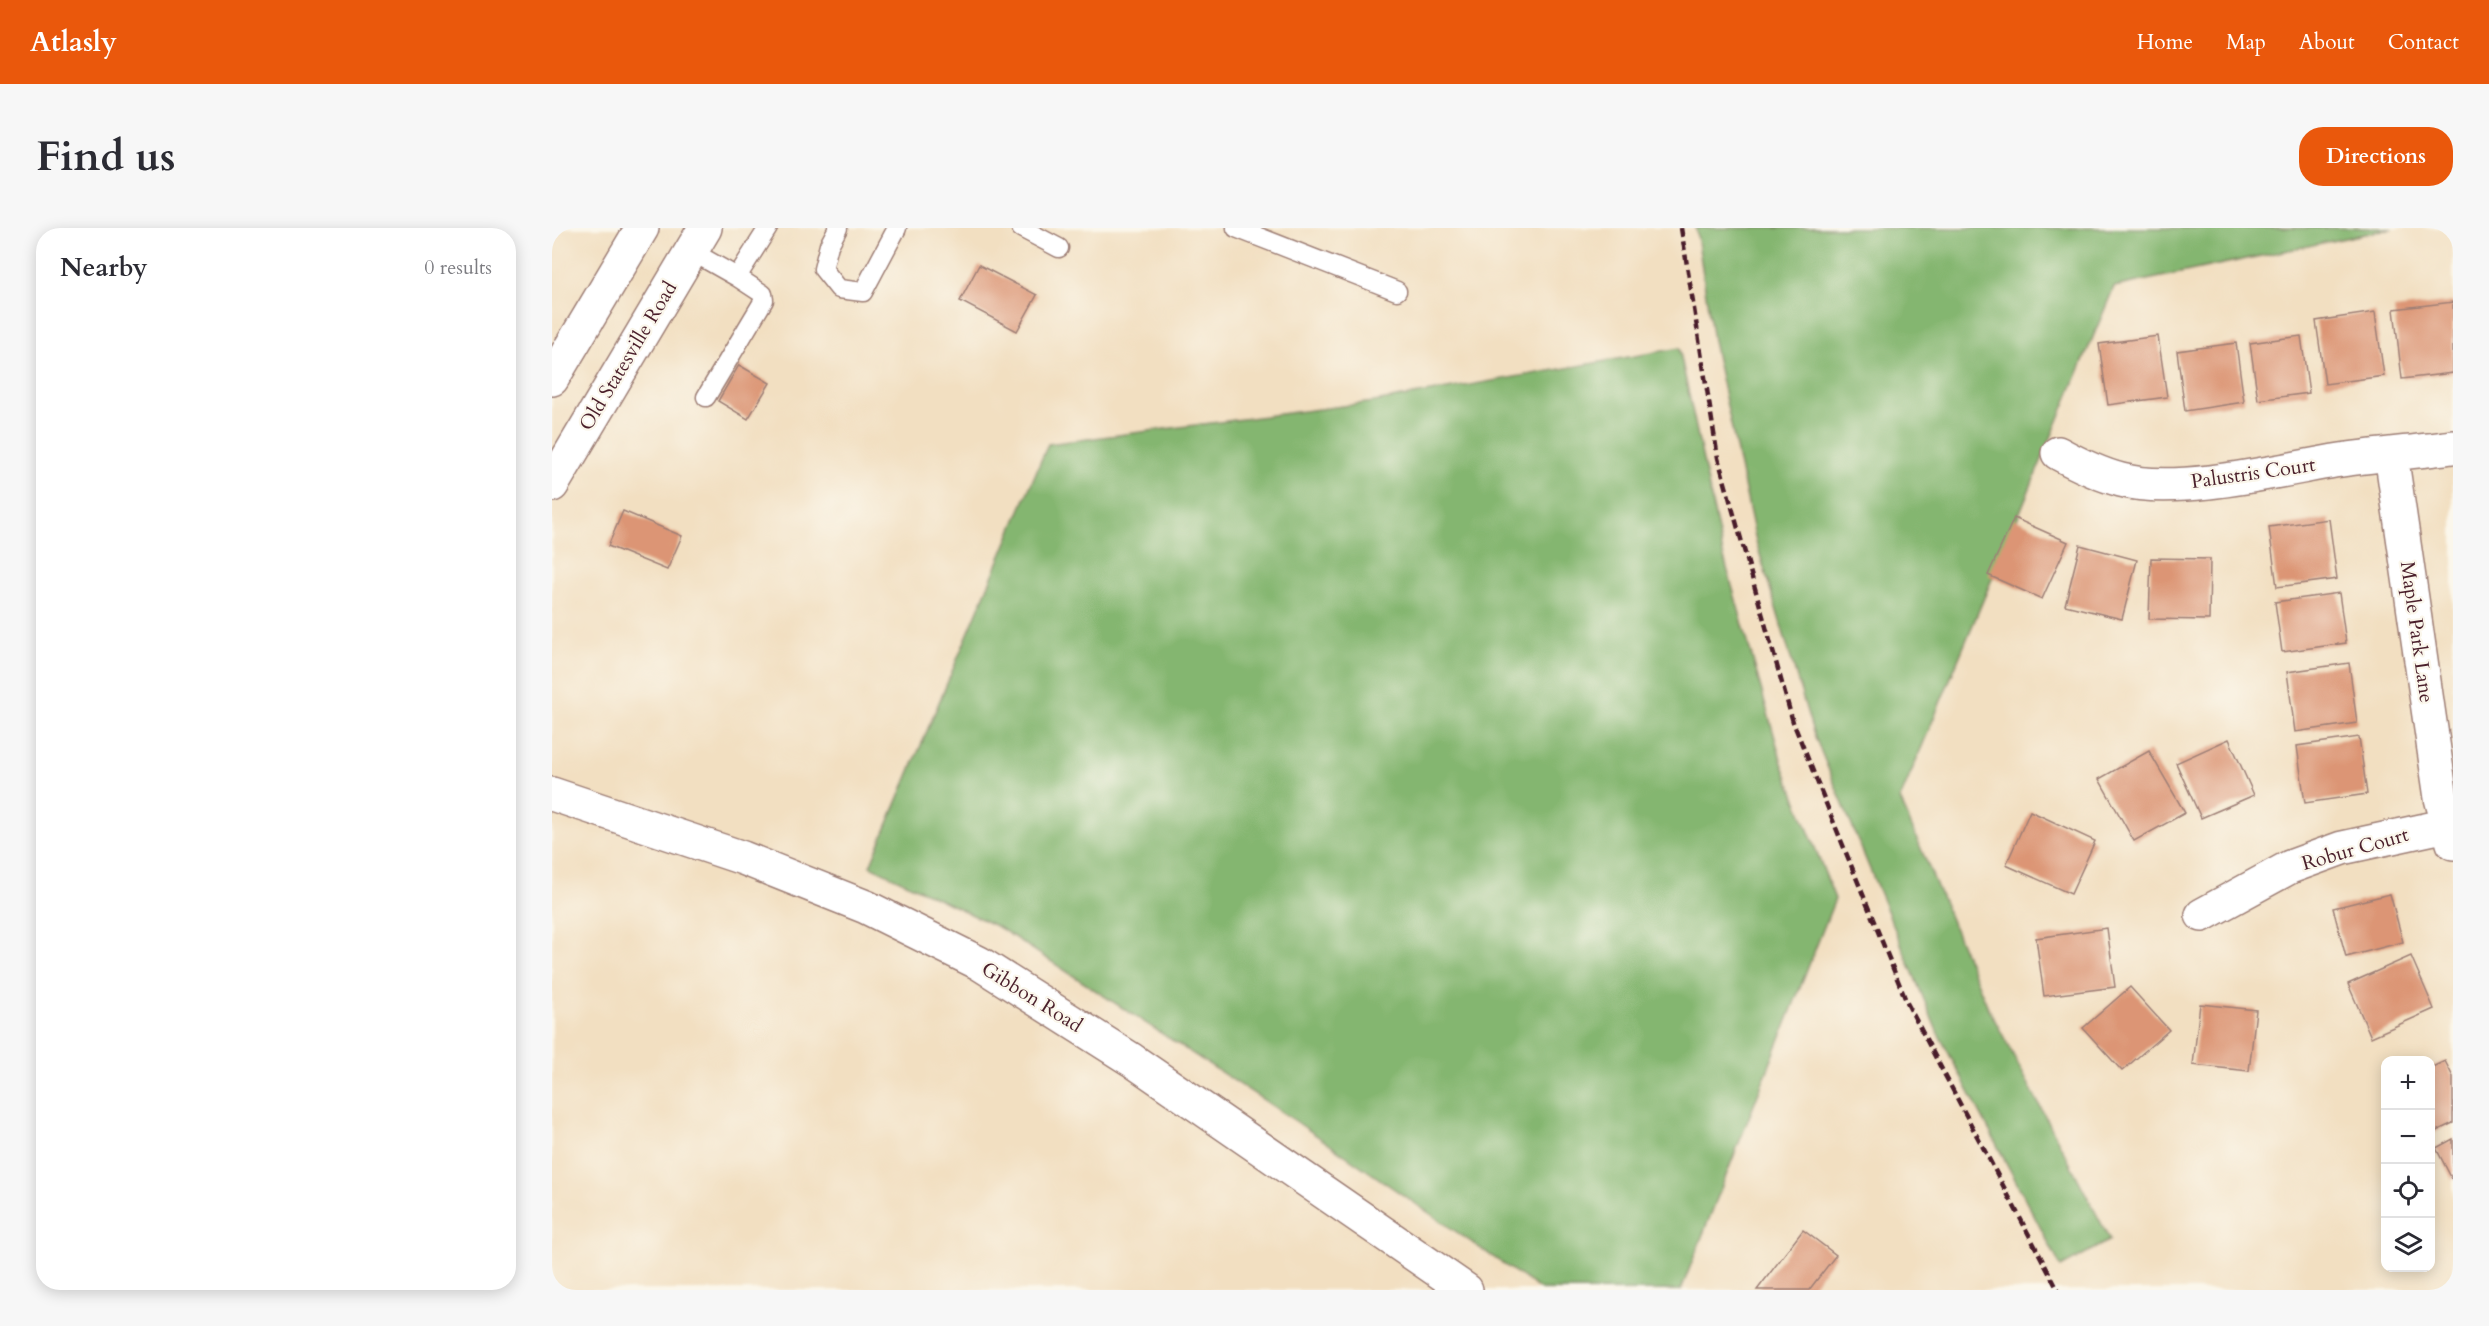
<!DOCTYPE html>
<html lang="en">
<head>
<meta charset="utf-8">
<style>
	body { margin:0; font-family:Cardo,serif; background:#f7f7f7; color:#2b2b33 }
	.controls { position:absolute; right:18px; bottom:18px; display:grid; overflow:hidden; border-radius:12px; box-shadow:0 3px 15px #0003 }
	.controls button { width:54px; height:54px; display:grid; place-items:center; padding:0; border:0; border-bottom:2px solid #e1e1e2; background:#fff; color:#2b2b33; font:30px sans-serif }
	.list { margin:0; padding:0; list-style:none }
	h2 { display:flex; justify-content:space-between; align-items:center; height:78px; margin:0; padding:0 24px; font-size:26px }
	h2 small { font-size:20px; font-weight:400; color:#7c7c81 }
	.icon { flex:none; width:33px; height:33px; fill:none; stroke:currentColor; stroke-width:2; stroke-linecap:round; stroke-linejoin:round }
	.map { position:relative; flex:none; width:1901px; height:1062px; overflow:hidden; border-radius:24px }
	header { display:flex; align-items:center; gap:36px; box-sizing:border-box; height:84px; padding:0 30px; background:#ea580c; color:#fff }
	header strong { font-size:28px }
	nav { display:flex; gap:33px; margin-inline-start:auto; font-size:21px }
	.intro { display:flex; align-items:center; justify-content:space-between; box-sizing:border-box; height:144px; padding:0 36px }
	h1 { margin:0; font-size:42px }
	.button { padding:15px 27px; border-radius:24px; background:#ea580c; color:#fff; font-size:21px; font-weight:700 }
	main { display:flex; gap:36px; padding:0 36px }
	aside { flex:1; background:#fff; border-radius:24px; box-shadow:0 3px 15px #0003 }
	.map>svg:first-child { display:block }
</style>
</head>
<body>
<header>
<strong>Atlasly</strong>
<nav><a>Home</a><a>Map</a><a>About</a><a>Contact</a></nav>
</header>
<div class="intro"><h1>Find us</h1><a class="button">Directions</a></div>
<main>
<aside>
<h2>Nearby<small>0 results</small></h2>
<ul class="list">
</ul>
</aside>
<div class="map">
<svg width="1901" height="1062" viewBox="0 0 1901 1062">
	<rect width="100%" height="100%" fill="#fbf7ec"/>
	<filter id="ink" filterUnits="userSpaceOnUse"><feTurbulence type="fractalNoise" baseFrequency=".0167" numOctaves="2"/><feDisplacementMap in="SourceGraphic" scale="12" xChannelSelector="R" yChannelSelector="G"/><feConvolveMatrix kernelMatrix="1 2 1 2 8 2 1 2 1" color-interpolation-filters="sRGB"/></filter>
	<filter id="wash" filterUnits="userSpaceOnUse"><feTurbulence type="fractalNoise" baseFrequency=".008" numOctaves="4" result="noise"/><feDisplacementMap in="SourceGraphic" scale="24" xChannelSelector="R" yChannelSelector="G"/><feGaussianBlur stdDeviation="1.35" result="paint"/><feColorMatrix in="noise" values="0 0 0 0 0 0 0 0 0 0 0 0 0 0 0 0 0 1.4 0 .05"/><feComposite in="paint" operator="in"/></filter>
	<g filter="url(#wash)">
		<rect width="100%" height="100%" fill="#f2dfc1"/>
		<path fill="#84b670" stroke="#676a4e" stroke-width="1.5" d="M1144,0h697l-279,59 -214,512 87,206 123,235 -49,27 -124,-236 -124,-299 -57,-191 -43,-200z
			M1127,120l44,206 59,209 53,136 -154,391h-140l-250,-172 -291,-190 -130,-62 178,-422 326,-42z"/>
		<g id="blocks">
			<path fill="#dc9574" d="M427,37l58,30 -20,36 -57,-30z
				M1901,74v71l-51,6 -8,-70z
				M1823,84l9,64 -59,8 -9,-63z
				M1606,108l9,61 -59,8 -9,-61z
				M1749,108l8,57 -51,7 -8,-57z
				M1684,115l8,59 -59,9 -8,-60z
				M187,137l31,18 -22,36 -30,-18z
				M71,283l59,25 -15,34 -59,-24z
				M1462,290l54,24 -26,57 -54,-24z
				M1777,291l8,60 -60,8 -8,-60z
				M1528,317l57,15 -15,59 -57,-14z
				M1599,330l59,1 -1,61 -60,-1z
				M1787,365l7,50 -64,9 -7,-50z
				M1797,435l8,60 -62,9 -8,-60z
				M1807,509l8,57 -62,9 -8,-57z
				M1677,511l25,56 -53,23 -25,-55z
				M1597,523l36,62 -51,28 -35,-62z
				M1478,583l65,30 -24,53 -65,-29z
				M1838,666l13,48 -57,15 -13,-49z
				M1555,700l8,59 -71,9 -8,-58z
				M1859,728l23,53 -63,28 -23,-53z
				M1578,759l39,43 -47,41 -39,-43z
				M1648,776l56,6 -7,61 -56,-6z
				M1893,833l8,16v46l-23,11v-66z
				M1901,911v42l-17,-33z
				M1251,1002l33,25 -27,35h-52z"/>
		</g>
	</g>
	<g filter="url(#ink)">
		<use href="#blocks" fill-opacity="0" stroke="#9e7f76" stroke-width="1.5"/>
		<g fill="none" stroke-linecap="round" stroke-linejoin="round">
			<g stroke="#9e7f76" stroke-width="21">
				<path id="lane" d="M286,0l-9,17 -6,24 16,20 24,3 34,-64
					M469,0l38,20
					M684,0l161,63
					M139,23l46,26 31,-49
					M154,169l58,-97 -1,-6 -26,-17"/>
			</g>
			<g stroke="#9e7f76" stroke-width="36">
				<path id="street" d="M1506,225c20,11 40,21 63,27 54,15 156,-9 213,-19 40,-6 80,-9 119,-14
					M1839,226l50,344 12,45
					M1650,687l88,-48 52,-19 106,-23"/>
			</g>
			<g stroke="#9e7f76" stroke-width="36">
				<path id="secondary" d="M0,566l191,64 123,49 113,56 153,97 334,230"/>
			</g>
			<g stroke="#9e7f76" stroke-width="36">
				<path id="primary" d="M0,151l90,-151
					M0,257l153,-257"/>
			</g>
			<use href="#lane" stroke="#fff" stroke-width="18"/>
			<use href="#street" stroke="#fff" stroke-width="33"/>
			<use href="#secondary" stroke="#fff" stroke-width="33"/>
			<use href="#primary" stroke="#fff" stroke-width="33"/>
			<path stroke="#4a1f2b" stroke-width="4.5" stroke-dasharray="9 4.5" stroke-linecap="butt" d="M1129,0l37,230 75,264 114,281 151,287"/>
		</g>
	</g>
	<g text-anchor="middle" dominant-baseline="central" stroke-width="4.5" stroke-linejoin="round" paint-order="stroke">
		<g font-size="20" fill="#4a1f2b" stroke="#fbf7ec">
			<text transform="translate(76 128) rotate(-59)">Old Statesville Road</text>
			<text transform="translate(1701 245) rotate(-8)">Palustris Court</text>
			<text transform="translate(1865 404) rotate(82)">Maple Park Lane</text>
			<text transform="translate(1803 621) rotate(-16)">Robur Court</text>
			<text transform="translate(480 769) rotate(32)">Gibbon Road</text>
		</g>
	</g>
</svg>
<div class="controls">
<button>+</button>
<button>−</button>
<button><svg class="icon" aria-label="locate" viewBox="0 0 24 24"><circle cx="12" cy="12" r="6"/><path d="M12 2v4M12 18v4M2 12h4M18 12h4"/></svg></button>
<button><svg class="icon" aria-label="layers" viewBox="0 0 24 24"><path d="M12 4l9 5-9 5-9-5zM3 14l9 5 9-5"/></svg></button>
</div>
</div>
</main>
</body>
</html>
